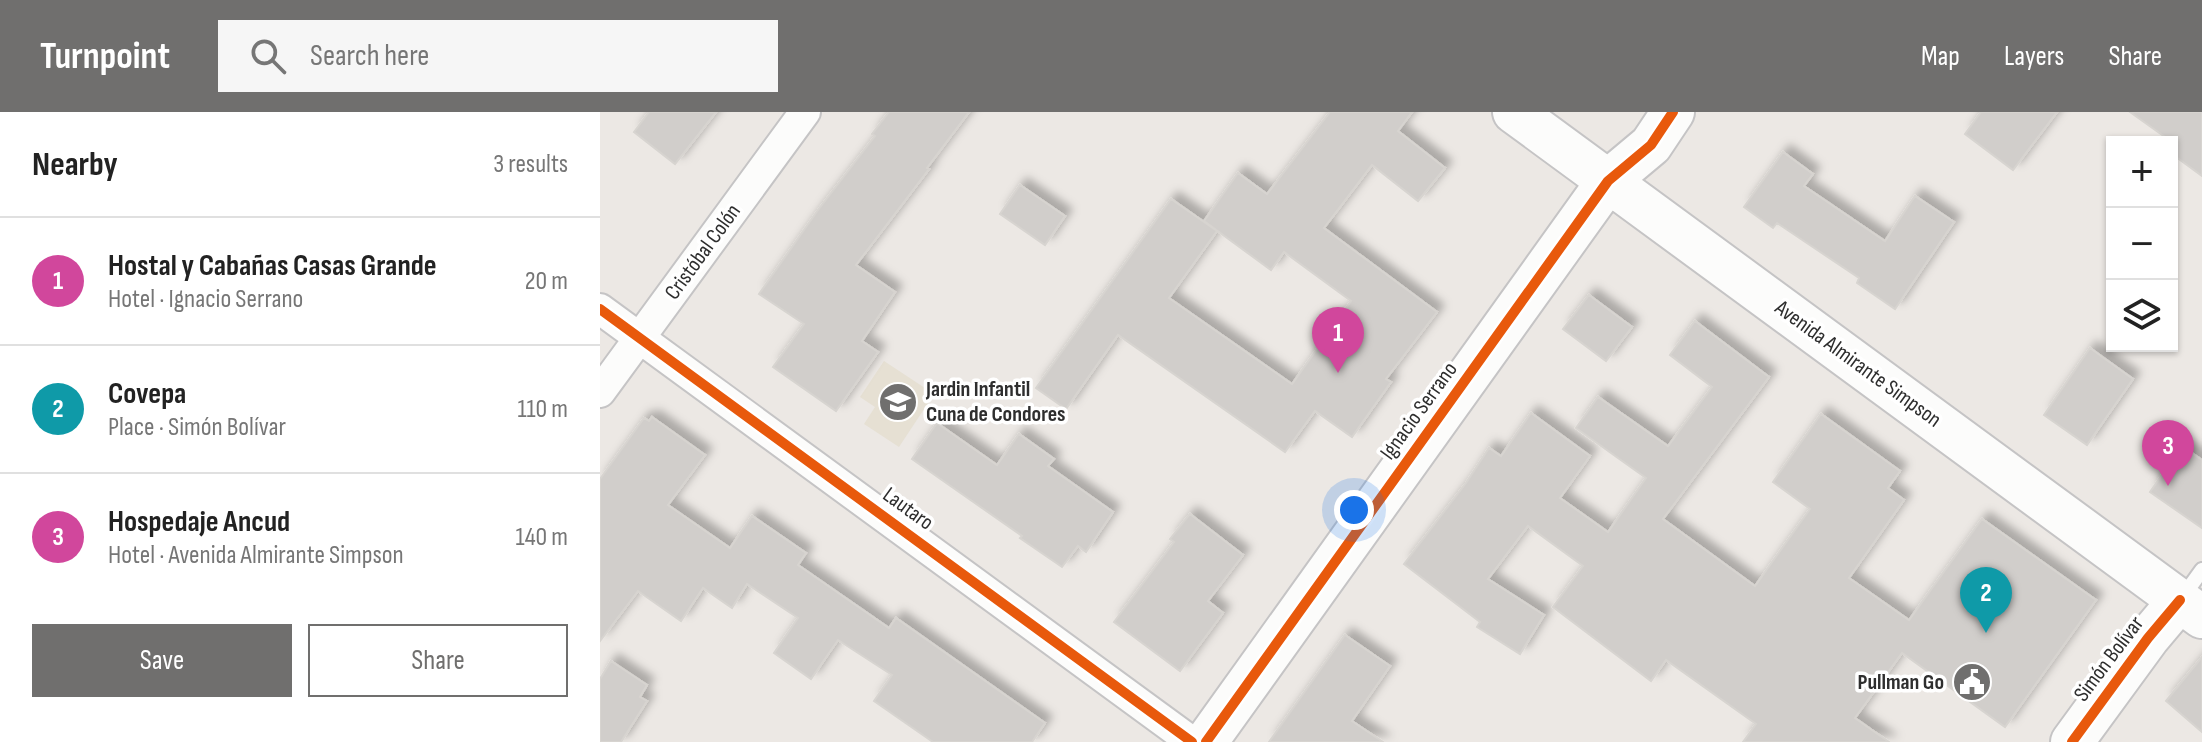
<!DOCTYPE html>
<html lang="en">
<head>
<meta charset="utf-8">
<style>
	body { margin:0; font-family:"Sofia Sans Condensed",sans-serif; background:#f6f6f6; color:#222 }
	.controls { position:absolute; right:24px; top:24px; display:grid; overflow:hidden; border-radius:0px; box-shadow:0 2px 6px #0004 }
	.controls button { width:72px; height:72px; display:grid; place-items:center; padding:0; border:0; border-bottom:2px solid #e0e0e0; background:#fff; color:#222; font:40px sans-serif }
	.you { position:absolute; left:754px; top:398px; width:28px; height:28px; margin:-20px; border:6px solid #fff; border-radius:50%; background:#1a73e8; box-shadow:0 0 0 12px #1a73e833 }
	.badge { display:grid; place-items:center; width:52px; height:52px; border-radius:50%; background:#706f6e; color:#fff; font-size:26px; font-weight:700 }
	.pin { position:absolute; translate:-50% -66px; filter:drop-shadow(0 2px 4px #0008) }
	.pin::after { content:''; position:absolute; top:42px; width:28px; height:24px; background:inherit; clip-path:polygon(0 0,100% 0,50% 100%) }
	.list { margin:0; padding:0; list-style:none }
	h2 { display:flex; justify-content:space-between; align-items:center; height:104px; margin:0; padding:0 32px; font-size:34px }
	h2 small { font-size:26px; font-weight:400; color:#767676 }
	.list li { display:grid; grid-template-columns:52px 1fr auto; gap:24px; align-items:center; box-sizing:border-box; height:128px; padding:0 32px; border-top:2px solid #e0e0e0 }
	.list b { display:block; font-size:30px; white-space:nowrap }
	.list p { margin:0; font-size:26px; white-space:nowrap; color:#767676 }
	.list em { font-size:26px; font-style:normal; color:#767676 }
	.actions { display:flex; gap:16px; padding:24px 32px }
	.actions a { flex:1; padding:18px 0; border:2px solid #706f6e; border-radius:0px; text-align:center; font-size:28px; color:#706f6e }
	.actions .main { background:#706f6e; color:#fff }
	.icon { flex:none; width:44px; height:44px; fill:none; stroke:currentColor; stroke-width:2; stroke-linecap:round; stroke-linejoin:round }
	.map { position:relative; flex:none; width:1602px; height:630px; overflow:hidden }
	header { display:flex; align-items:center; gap:48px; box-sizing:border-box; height:112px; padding:0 40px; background:#706f6e; color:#fff }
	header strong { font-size:38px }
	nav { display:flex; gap:44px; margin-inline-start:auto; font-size:28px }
	.search { width:560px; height:72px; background:#f6f6f6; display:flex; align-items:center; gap:20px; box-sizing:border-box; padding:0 28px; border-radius:0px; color:#767676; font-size:30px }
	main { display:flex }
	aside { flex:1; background:#fff }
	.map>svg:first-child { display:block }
</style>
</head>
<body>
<header>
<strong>Turnpoint</strong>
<div class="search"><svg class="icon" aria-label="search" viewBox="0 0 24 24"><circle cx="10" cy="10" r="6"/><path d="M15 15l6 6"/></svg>Search here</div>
<nav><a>Map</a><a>Layers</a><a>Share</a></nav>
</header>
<main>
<aside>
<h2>Nearby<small>3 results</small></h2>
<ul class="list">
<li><span class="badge" style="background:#d1479c">1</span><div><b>Hostal y Cabañas Casas Grande</b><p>Hotel · Ignacio Serrano</p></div><em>20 m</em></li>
<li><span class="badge" style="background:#0f9aa8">2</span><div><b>Covepa</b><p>Place · Simón Bolívar</p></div><em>110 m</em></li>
<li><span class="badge" style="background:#d1479c">3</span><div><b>Hospedaje Ancud</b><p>Hotel · Avenida Almirante Simpson</p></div><em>140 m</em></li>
</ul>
<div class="actions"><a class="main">Save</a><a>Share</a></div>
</aside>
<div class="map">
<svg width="1602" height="630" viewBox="0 0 1602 630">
	<defs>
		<filter id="shadow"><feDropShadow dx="7" dy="-7" stdDeviation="4" flood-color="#0004"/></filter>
	</defs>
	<rect width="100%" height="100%" fill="#ece8e4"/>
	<path fill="#e6e0d3" d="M284,249l50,33 -35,53 -35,-23 11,-17 -15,-10z"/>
	<path fill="#d1cecb" stroke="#d7d4d0" stroke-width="2" filter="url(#shadow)" d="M49,0h67l-41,52 -41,-32z
		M289,0h80l-42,56 2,1 -73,96 39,27 -33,49 16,11 -42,59 -63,-44 31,-43 -45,-30 59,-84 57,-74 -3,-2z
		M730,0h82l-14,19 47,37 -27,33 -46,-36 -48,63 113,84 -51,67 5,3 -39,55 -37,-26 -30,41 -167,-117 -52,74 -30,-21 135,-189 46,32 -48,67 123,86 59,-83 -67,-49 -13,18 -67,-49 34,-48 29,21z
		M1381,0h76l-44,58 -48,-36z
		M1530,0h72v64l-30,-22v-12z
		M1183,40l30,22 -9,12 81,55 30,-45 39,26 -59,87 -38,-26 2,-5 -82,-55 -4,5 -29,-21z
		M420,73l45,31 -20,29 -45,-31z
		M989,183l43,32 -26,34 -43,-32z
		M1095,209l74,56 -106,142 92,67 55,-77 -37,-27 48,-68 79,57 -12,17 16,12 -55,78 60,42 73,-101 114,81 -91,127 -103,-74 -47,65 34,24h-146l13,-18 -90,-64 -15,21 -98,-74 30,-41 -55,-40 -40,53 56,36 -24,39 -43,-27 3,-5 -76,-58 62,-81 23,-35 12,8 30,-43 59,43 -30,42 48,34 38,-54 -70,-50 22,-31 70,49 44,-59 -42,-32z
		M1490,236l43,31 -46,66 -43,-30z
		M52,305l53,38 -37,50 62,43 22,-32 54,37 -8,12 91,63 7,-10 149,105 -13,19h-99l-59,-41 18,-26 -54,-35 -27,39 -37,-26 24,-35 -51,-34 -15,24 -29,-20 -22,33 -43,-30 -38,50v-162l44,-61 5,3z
		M337,311l60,42 22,-31 35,25 -6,7 65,46 -27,40 -8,-6 -16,21 -42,-29 2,-2 -110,-77z
		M1582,334l20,14v68l-52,-36z
		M590,402l53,41 -35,46 15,12 -43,58 -66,-49 60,-80 -4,-3z
		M745,523l45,31 -38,55 31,21h-114z
		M1602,545v75l-36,-31z
		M11,549l36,24 -7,12 7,4 -26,41h-21v-63z"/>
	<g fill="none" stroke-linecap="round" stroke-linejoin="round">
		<g stroke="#c5c4c5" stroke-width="18">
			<path id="lane" d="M1581,487l21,-29"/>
		</g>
		<g stroke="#c5c4c5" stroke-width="34">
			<path id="street" d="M0,197l592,433
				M0,280l205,-280"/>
		</g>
		<g stroke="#c5c4c5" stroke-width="46">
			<path id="secondary" d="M914,0l688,505
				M606,630l402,-561 43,-36 22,-33
				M1472,630l76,-104 32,-38"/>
		</g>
		<use href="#lane" stroke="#fcfcfb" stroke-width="14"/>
		<use href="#street" stroke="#fcfcfb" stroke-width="30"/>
		<use href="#secondary" stroke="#fcfcfb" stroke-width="42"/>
		<g stroke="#fff" stroke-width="15">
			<path id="cycleway" d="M0,197l592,433
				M606,630l402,-561 43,-36 22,-33
				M1472,630l76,-104 32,-38"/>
		</g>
		<use href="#cycleway" stroke="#e8590c" stroke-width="10"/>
	</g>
	<defs>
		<g id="school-disc" transform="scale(2)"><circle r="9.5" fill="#706f6e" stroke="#fff"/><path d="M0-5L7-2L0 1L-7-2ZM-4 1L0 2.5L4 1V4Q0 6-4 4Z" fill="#fff"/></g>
		<g id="civic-disc" transform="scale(2)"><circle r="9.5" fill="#706f6e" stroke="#fff"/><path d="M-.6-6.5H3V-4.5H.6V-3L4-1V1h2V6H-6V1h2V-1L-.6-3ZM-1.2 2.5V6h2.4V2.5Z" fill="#fff"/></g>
	</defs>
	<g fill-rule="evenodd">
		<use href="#school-disc" x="298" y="290"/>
		<use href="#civic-disc" x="1372" y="570"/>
	</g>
	<g text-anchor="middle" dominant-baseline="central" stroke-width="7" stroke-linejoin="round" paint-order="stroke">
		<g font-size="22" fill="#2e2e2e" stroke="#fff">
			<text transform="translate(103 140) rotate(-54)">Cristóbal Colón</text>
			<text transform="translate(1258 252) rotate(36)">Avenida Almirante Simpson</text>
			<text transform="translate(819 299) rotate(-54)">Ignacio Serrano</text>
			<text transform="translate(308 397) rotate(36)">Lautaro</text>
			<text transform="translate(1509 547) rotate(-53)">Simón Bolívar</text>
		</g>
		<g font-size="22" font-weight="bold" fill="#2e2e2e" stroke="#fff" text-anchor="start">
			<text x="326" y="277">Jardin Infantil<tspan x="326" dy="25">Cuna de Condores</tspan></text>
			<text x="1344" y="570" text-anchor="end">Pullman Go</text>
		</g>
	</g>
</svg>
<div class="controls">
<button>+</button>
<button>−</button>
<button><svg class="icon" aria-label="layers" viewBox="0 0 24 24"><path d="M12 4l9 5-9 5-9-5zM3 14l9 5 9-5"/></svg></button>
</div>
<div class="you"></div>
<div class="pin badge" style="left:738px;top:261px;background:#d1479c">1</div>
<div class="pin badge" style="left:1386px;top:521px;background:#0f9aa8">2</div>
<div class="pin badge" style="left:1568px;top:374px;background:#d1479c">3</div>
</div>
</main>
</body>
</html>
